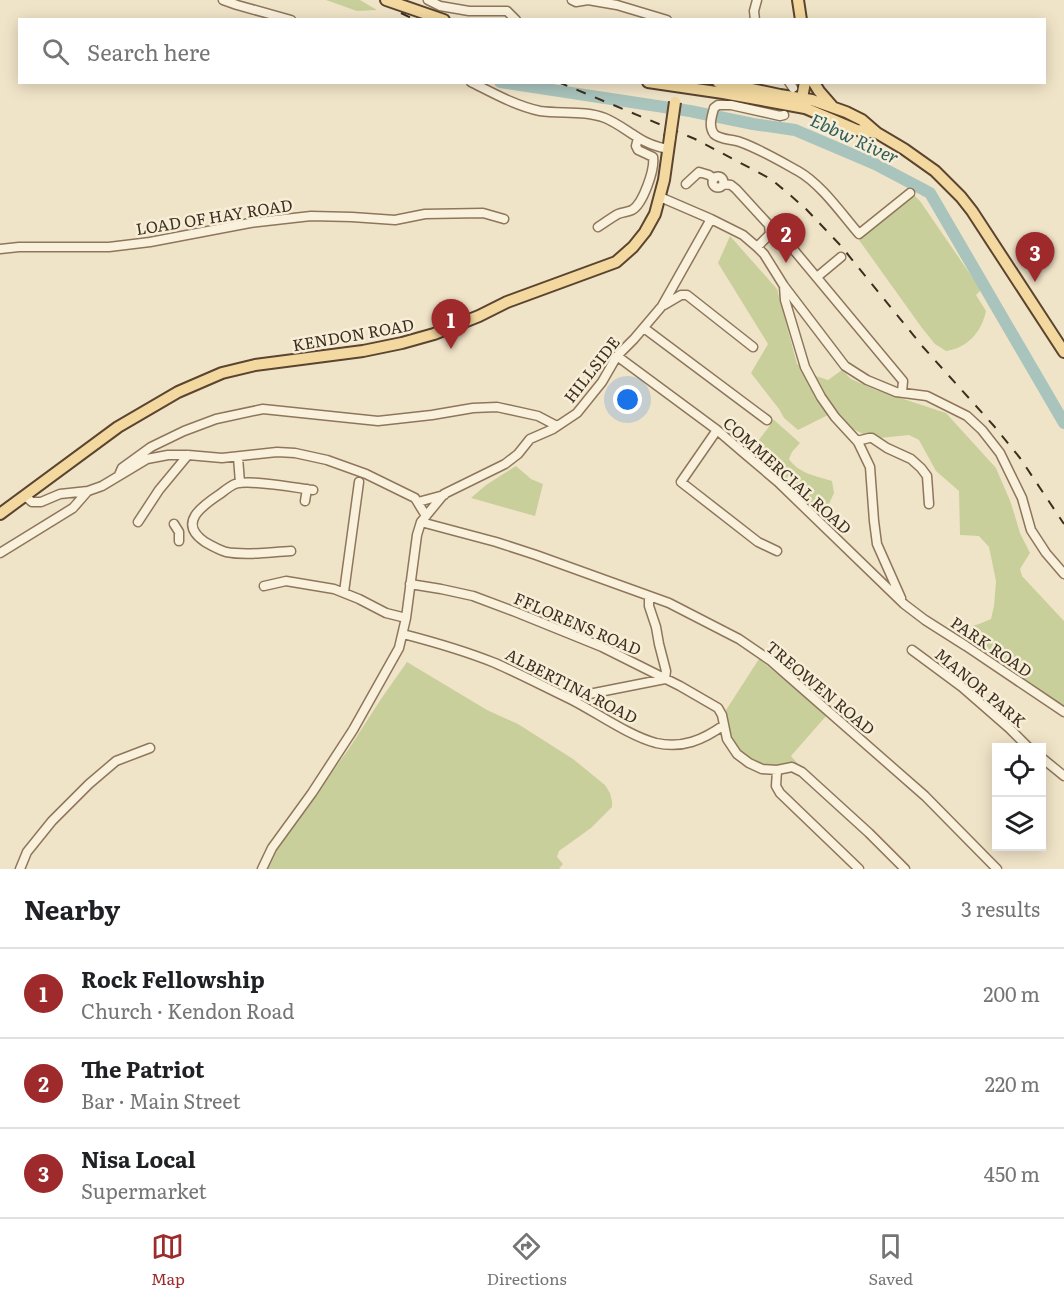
<!DOCTYPE html>
<html lang="en">
<head>
<meta charset="utf-8">
<style>
	body { margin:0; font-family:Literata,serif; background:#f2f2f2; color:#202124 }
	.controls { position:absolute; right:18px; bottom:18px; display:grid; overflow:hidden; border-radius:0px; box-shadow:0 3px 15px #0003 }
	.controls button { width:54px; height:54px; display:grid; place-items:center; padding:0; border:0; border-bottom:2px solid #e0e0e0; background:#fff; color:#202124; font:30px sans-serif }
	.you { position:absolute; left:628px; top:400px; width:21px; height:21px; margin:-15px; border:4px solid #fff; border-radius:50%; background:#1a73e8; box-shadow:0 0 0 9px #1a73e833 }
	.badge { display:grid; place-items:center; width:39px; height:39px; border-radius:50%; background:#9e2a2b; color:#fff; font-size:20px; font-weight:700 }
	.pin { position:absolute; translate:-50% -50px; filter:drop-shadow(0 2px 3px #0008) }
	.pin::after { content:''; position:absolute; top:32px; width:21px; height:18px; background:inherit; clip-path:polygon(0 0,100% 0,50% 100%) }
	.list { margin:0; padding:0; list-style:none }
	h2 { display:flex; justify-content:space-between; align-items:center; height:78px; margin:0; padding:0 24px; font-size:26px }
	h2 small { font-size:20px; font-weight:400; color:#757577 }
	.list li { display:grid; grid-template-columns:39px 1fr auto; gap:18px; align-items:center; box-sizing:border-box; height:90px; padding:0 24px; border-top:2px solid #e0e0e0 }
	.list b { display:block; font-size:22px; white-space:nowrap }
	.list p { margin:0; font-size:20px; white-space:nowrap; color:#757577 }
	.list em { font-size:20px; font-style:normal; color:#757577 }
	.icon { flex:none; width:33px; height:33px; fill:none; stroke:currentColor; stroke-width:2; stroke-linecap:round; stroke-linejoin:round }
	.map { position:relative; flex:none; width:1064px; height:869px; overflow:hidden }
	.search { position:absolute; background:#fff; box-shadow:0 3px 15px #0003; left:18px; right:18px; top:18px; height:66px; display:flex; align-items:center; gap:15px; box-sizing:border-box; padding:0 21px; border-radius:0px; color:#757577; font-size:22px }
	.sheet { height:348px; background:#fff }
	nav { display:flex; justify-content:space-around; align-items:center; box-sizing:border-box; height:84px; border-top:2px solid #e0e0e0; background:#fff; font-size:16px; color:#757577 }
	nav a { display:grid; justify-items:center; gap:3px }
	nav .on { color:#9e2a2b }
	.map>svg:first-child { display:block }
</style>
</head>
<body>
<div class="map">
<svg width="1064" height="869" viewBox="0 0 1064 869">
	<rect width="100%" height="100%" fill="#f0e4c8"/>
	<path fill="#c9cf9b" d="M326,0h34l17,10 -20,1z
		M914,195l6,6 61,89 -5,5 10,16c-4,20 -18,37 -40,40l-11,-7 -13,-16 -63,-88 45,-43z
		M730,236l47,53 20,75 16,11 15,5 14,-10 9,9 25,11 70,23 50,55 15,35 9,30 10,20 -10,16 2,7 42,45v86l-113,-75 28,-8 12,-5 3,-13 2,-25 -7,-34 -10,-11 -19,-1 -1,-44 -23,-20 -17,-31 -10,-5 -29,3 -17,-4 -14,-7 -13,-16 -38,19 -14,-12 -5,-9 -28,-36 17,-29 -50,-81z
		M773,419l27,24 -8,9 -3,7c9,14 27,17 43,22l2,12 -12,26 -71,-69 17,-22z
		M516,466l15,13 12,5 -8,32 -64,-18 15,-13z
		M759,659l68,56 -36,41 7,8c-9,0 -17,2 -25,2 -34,0 -43,-27 -47,-56z
		M407,662l80,48 31,14 55,35 32,26 5,8 2,8v6l-21,21 -32,23 -2,6 6,7 -4,5h-291l11,-24 69,-95 35,-54z"/>
	<g fill="none" stroke-linecap="round" stroke-linejoin="round">
		<path stroke="#a9c4bc" stroke-width="12" d="M500,82l190,29 63,13 42,6 80,34 55,29 134,230"/>
		<g stroke="#8d765c" stroke-width="11">
			<path id="minor" d="M223,0l14,5 54,15
				M428,0l12,6 29,5h38l9,9
				M572,0l4,2 12,-2
				M588,0l29,5 50,15
				M755,20l-1,-9 3,-11
				M471,82c22,11 45,24 69,29 21,3 45,-1 65,7 12,5 22,13 32,19 9,6 20,10 31,12
				M789,82l4,6
				M784,115l-4,1 -49,-11h-13l-4,3c-2,8 -6,18 0,26 6,6 18,5 26,8 20,7 40,19 58,29 23,13 43,42 61,63l51,-41
				M712.5 182a5.5 5.5 0 1 1 11 0a5.5 5.5 0 1 1-11 0Z
				M686,184l13,-12 10,3 5,4
				M723,184l8,1 5,4 33,36 1,9 -13,13
				M660,197l51,22 32,16 14,12 7,7 20,32 61,80 22,14 29,12 31,4 40,20 15,14 18,23 22,45 9,32 15,23 18,21
				M598,227c6,-4 13,-9 20,-13 5,-2 10,-2 14,-4 11,-6 23,-41 21,-53l-15,-7 -2,-4 2,-8
				M783,237l120,144 -1,11
				M0,249l19,-2h90l41,-5 100,-19 61,-7 41,1 43,3 30,-6 58,-1 21,6
				M817,277l24,-20
				M784,286l1,14 20,67 16,30 14,20 23,25 12,25 4,54 3,23 24,54
				M664,305l17,-10h6l66,52
				M644,328l123,92
				M617,356l100,74 28,24 33,28 126,122 21,16 41,26 98,66
				M717,430l-36,52 77,60 19,9
				M857,441l12,-3h3l15,10 24,11 10,9 6,8 2,28
				M238,457l2,26
				M119,475l3,-7 29,-21 33,-16 32,-12 47,-10 115,12 54,-6 41,-7 24,-1 41,9 19,10
				M25,496l7,6h9l19,-8 28,-3 14,-5 45,-27 21,-4h20l34,3 55,-6 18,1 32,7 39,14 49,24 11,18
				M305,501l2,-12
				M418,502l26,-7
				M138,522l21,-32 29,-35
				M421,522l75,20 40,13 133,48 70,36 32,22 154,135 72,73
				M174,524l5,8v9
				M291,551c-21,1 -44,5 -65,1 -7,-2 -14,-6 -21,-10 -28,-19 -3,-36 15,-48 4,-3 10,-8 15,-10 14,-5 62,4 78,6
				M0,553l73,-45 14,-16
				M410,584l31,5 32,7 40,15 89,36 78,39 38,22 4,7 5,24 10,15 12,9 13,6 15,1 15,-3 10,5 67,61 36,36
				M264,586l22,-5 48,8 25,10 27,14 20,5
				M344,592l15,-110
				M403,634c31,8 62,17 92,29 25,11 50,24 75,36 26,13 59,37 86,44 26,6 47,-3 68,-18
				M912,650l50,37 47,41 20,20
				M569,698l96,-19 1,-8 -7,-27 -3,-17 -7,-21v-10
				M1042,758l22,18
				M777,770l-1,16 4,7 79,76
				M20,869l7,-17 25,-31 37,-37 27,-23 34,-13
				M262,869l10,-21 40,-55 41,-63 46,-82 7,-30 11,-83 4,-13 23,-28 61,-30 13,-10 12,-15 23,-10 24,-16 25,-31 15,-26 17,-17 28,-33 49,-87"/>
		</g>
		<g stroke="#5b4430" stroke-width="14">
			<path id="major" d="M386,0l58,20
				M798,0l3,20
				M648,82l75,11 82,15 52,22 20,3
				M718,82l62,13 32,5 34,12 16,8 15,13 27,16 31,22 26,26 11,14 92,141
				M814,83l5,8 13,15
				M803,102l-1,-4 3,-16
				M0,514l118,-87 60,-35 44,-19 33,-8 108,-14 39,-8 32,-9 45,-18 28,-14 109,-40 17,-15 12,-15 10,-18 9,-34 6,-43"/>
		</g>
		<use href="#minor" stroke="#faf1dc" stroke-width="8"/>
		<use href="#major" stroke="#f3d9a0" stroke-width="10"/>
		<path stroke="#3d2e20" stroke-width="2" stroke-dasharray="10 10" stroke-linecap="butt" d="M401,13l14,7
			M558,82l137,57 76,40 19,16 16,14 35,37 82,101 71,79 26,32 44,66"/>
		<g stroke="#5b4430" stroke-width="14" stroke-linecap="butt">
			<path id="major-bridge" d="M670,137l5,-35"/>
		</g>
		<use href="#major-bridge" stroke="#f3d9a0" stroke-width="10"/>
	</g>
	<g text-anchor="middle" dominant-baseline="central" stroke-width="5" stroke-linejoin="round" paint-order="stroke">
		<g font-size="16" fill="#3d2e20" stroke="#f7eed8">
			<text transform="translate(214 216) rotate(-9)">LOAD OF HAY ROAD</text>
			<text transform="translate(353 334) rotate(-10)">KENDON ROAD</text>
			<text transform="translate(591 369) rotate(-52)">HILLSIDE</text>
			<text transform="translate(788 475) rotate(42)">COMMERCIAL ROAD</text>
			<text transform="translate(578 623) rotate(23)">FFLORENS ROAD</text>
			<text transform="translate(992 646) rotate(34)">PARK ROAD</text>
			<text transform="translate(572 685) rotate(27)">ALBERTINA ROAD</text>
			<text transform="translate(821 687) rotate(40)">TREOWEN ROAD</text>
			<text transform="translate(981 687) rotate(40)">MANOR PARK</text>
		</g>
		<g font-size="18" font-style="italic" fill="#2f5d5a" stroke="#f7eed8">
			<text transform="translate(855 138) rotate(25)">Ebbw River</text>
		</g>
	</g>
</svg>
<div class="controls">
<button><svg class="icon" aria-label="locate" viewBox="0 0 24 24"><circle cx="12" cy="12" r="6"/><path d="M12 2v4M12 18v4M2 12h4M18 12h4"/></svg></button>
<button><svg class="icon" aria-label="layers" viewBox="0 0 24 24"><path d="M12 4l9 5-9 5-9-5zM3 14l9 5 9-5"/></svg></button>
</div>
<div class="you"></div>
<div class="pin badge" style="left:451px;top:349px">1</div>
<div class="pin badge" style="left:786px;top:263px">2</div>
<div class="pin badge" style="left:1035px;top:282px">3</div>
<div class="search"><svg class="icon" aria-label="search" viewBox="0 0 24 24"><circle cx="10" cy="10" r="6"/><path d="M15 15l6 6"/></svg>Search here</div>
</div>
<section class="sheet">
<h2>Nearby<small>3 results</small></h2>
<ul class="list">
<li><span class="badge">1</span><div><b>Rock Fellowship</b><p>Church · Kendon Road</p></div><em>200 m</em></li>
<li><span class="badge">2</span><div><b>The Patriot</b><p>Bar · Main Street</p></div><em>220 m</em></li>
<li><span class="badge">3</span><div><b>Nisa Local</b><p>Supermarket</p></div><em>450 m</em></li>
</ul>
</section>
<nav>
<a class="on"><svg class="icon" aria-label="map" viewBox="0 0 24 24"><path d="M3 6l6-2 6 2 6-2v14l-6 2-6-2-6 2zM9 4v14M15 6v14"/></svg>Map</a>
<a><svg class="icon" aria-label="directions" viewBox="0 0 24 24"><path d="M12 3l9 9-9 9-9-9zM9 14v-3h6M13 9l2 2-2 2"/></svg>Directions</a>
<a><svg class="icon" aria-label="saved" viewBox="0 0 24 24"><path d="M7 4h10v16l-5-4-5 4z"/></svg>Saved</a>
</nav>
</body>
</html>
